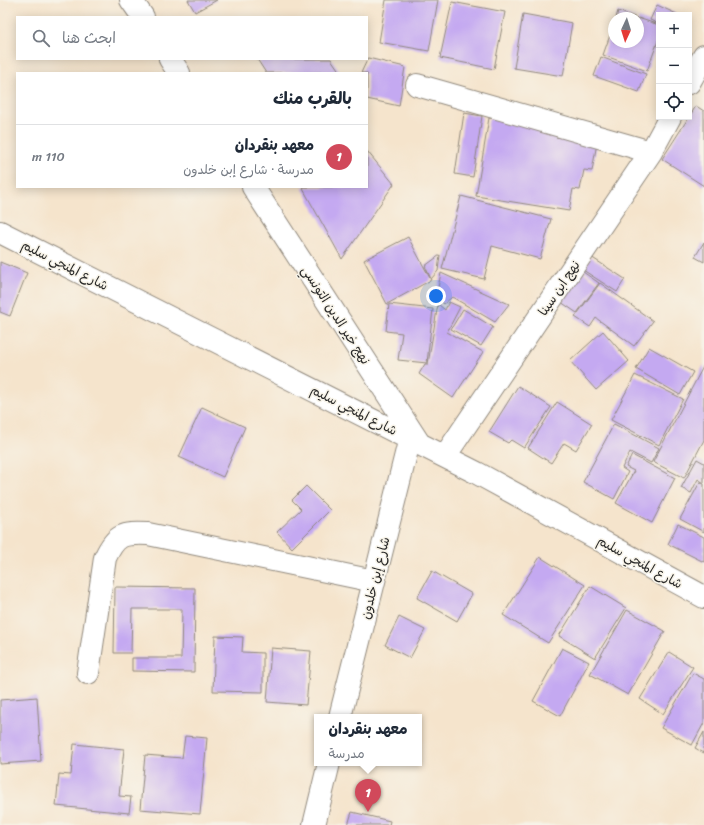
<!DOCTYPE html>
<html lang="ar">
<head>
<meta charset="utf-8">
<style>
	body { margin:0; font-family:Sriracha,"Playpen Sans Arabic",sans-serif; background:#f2f2f3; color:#1f2937; direction:rtl }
	.controls { position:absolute; right:12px; top:12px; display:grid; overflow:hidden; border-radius:0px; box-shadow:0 2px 10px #0003 }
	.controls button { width:36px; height:36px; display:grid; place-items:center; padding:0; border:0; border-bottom:1px solid #e0e1e3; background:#fff; color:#1f2937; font:20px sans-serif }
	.compass { position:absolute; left:608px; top:12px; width:36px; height:36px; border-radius:50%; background:#fff; box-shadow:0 2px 10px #0003; rotate:184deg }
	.you { position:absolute; left:436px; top:296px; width:14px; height:14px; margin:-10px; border:3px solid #fff; border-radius:50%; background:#1a73e8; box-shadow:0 0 0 6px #1a73e833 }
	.badge { display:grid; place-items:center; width:26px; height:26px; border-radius:50%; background:#d1495b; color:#fff; font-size:13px; font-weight:700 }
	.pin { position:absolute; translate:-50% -33px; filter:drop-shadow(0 1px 2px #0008) }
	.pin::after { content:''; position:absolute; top:21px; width:14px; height:12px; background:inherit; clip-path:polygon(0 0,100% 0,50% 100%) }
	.popup { position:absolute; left:314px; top:714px; width:108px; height:52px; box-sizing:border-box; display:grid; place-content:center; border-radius:0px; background:#fff; filter:drop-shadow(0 1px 3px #0005); font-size:13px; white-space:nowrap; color:#747a83 }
	.popup b { font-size:15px; color:#1f2937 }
	.popup::after { content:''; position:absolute; left:50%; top:100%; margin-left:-8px; border:8px solid transparent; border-top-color:#fff }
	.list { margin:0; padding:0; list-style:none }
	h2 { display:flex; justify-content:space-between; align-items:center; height:52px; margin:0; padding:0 16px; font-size:17px }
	h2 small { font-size:13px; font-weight:400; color:#747a83 }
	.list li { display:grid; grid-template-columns:26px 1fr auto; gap:12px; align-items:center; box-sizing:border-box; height:64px; padding:0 16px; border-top:1px solid #e0e1e3 }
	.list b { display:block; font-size:15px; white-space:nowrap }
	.list p { margin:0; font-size:13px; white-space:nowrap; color:#747a83 }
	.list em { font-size:13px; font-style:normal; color:#747a83 }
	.icon { flex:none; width:22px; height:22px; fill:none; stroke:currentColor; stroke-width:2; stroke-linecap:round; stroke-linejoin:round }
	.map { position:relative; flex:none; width:704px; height:825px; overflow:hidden; direction:ltr }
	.search { position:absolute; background:#fff; box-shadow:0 2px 10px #0003; left:16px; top:16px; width:352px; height:44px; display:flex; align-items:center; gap:10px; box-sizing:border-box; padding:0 14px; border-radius:0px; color:#747a83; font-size:15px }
	.panel { position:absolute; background:#fff; box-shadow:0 2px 10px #0003; left:16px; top:72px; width:352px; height:116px; border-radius:0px; direction:rtl }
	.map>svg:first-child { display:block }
</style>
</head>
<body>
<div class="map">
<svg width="704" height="825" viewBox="0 0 704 825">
	<rect width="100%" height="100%" fill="#f7f3e8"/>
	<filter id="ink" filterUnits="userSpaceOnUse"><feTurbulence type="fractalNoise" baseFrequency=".025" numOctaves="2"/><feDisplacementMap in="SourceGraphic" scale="8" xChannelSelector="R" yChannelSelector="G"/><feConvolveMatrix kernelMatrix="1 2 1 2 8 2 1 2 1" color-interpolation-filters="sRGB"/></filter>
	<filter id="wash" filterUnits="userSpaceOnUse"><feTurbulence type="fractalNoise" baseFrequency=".012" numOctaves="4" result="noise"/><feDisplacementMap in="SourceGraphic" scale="16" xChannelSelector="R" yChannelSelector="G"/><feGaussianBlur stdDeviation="0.9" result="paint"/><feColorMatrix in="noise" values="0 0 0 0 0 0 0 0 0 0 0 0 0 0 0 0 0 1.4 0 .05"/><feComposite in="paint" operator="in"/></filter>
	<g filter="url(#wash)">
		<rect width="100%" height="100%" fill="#f5e4cc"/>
		<g id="blocks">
			<path fill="#c4a9f1" d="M188,0h29l-22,12z
				M386,0h52l-9,51 -50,-9z
				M452,2l53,10 -11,57 -54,-11z
				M657,5l22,10h-20v9l-9,-4z
				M618,11l19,7h-21z
				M523,14l49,9 -9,53 -49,-8z
				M638,18l21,7v13l-12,33 -44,-16 11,-31v18h24z
				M601,57l45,17 -7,18 -45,-16z
				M368,58l37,9 -6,39 -32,-7v-26h-6z
				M257,59h74l9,13 -74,1z
				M696,106l8,5v75l-42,-27z
				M464,113l18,3 -9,61 -18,-3z
				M489,118l68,11 -1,8 41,6 -5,28 -8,-1 -4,20 -7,-1 -4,22 -93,-15z
				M367,151l27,33 -52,75 -40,-72h65z
				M461,196l90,23 -11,40 -48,-13 -8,33 -42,-10z
				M408,237l23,43 -44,24 -23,-44z
				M704,242v20l-9,-5z
				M440,255l-2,16 -7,8 -6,-13z
				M591,257l34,22 -8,13 -34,-22z
				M0,262l27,11 -17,43 -10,-4z
				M583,272l16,11 -22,30 -16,-11z
				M441,273l68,31 -14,18 -43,-25 -8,7 -8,-7z
				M600,283l53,38 -19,25 -38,-28 -6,9 -15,-10z
				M449,302l11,5 -13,25 36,20 -30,46 -34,-24 6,-10h3l10,-60 7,6z
				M389,304l44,5 -6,54 -29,-3 4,-27 -16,-2z
				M463,309l30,18 -12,19 -30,-17z
				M603,331l26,30 -33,29 -26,-29z
				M649,347l44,25 -13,23 -44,-26z
				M704,365v75l-20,38 -31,-16z
				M635,375l48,24 -24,46 -48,-25z
				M518,386l33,21 -27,41 -13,-8 -3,3 -19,-11z
				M557,402l35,22 -16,26 -12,-7 -13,20 -23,-15z
				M202,407l43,20 -22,50 -44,-20z
				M614,424l45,24 -8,15 -21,-11 -8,16 6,4 -14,27 -31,-17z
				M632,455l43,23 -23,45 -36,-20 18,-32 -8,-4z
				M697,459l7,4v20l-6,-4 -7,14 -10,-5z
				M700,482l4,2v48l-24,-13z
				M306,486l24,24 -38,38 -15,-16 24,-23 -9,-9z
				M678,524l26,13v25l-36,-18z
				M540,557l45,28 -37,58 -45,-28z
				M432,571l40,23 -15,27 -40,-23z
				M590,586l36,22 -31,50 -36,-22z
				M115,587l80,1 -1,84 -62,-1v-13h49l1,-49h-50l-1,44h-17z
				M627,610l38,21 -37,64 -38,-21z
				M399,617l26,13 -15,28 -25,-13z
				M215,636l28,1 -1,15 21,1v39l-50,-1z
				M271,648l40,3 -5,54 -39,-3z
				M562,648l27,14 -29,54 -27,-15z
				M669,652l24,15 -30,47 -23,-15z
				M693,673l11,6v44l-12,22 -31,-17z
				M37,697l4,64 -41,3v-64z
				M704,732v21l-9,-5z
				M185,736l22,2 -7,76 -60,-5 5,-54 37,3z
				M74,744l50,5 -5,47 12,1 -2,16 -73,-7 3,-32 12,1z
				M352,812l38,9 -1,4h-41z"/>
		</g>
	</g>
	<g filter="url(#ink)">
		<use href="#blocks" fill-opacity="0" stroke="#90887c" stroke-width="1"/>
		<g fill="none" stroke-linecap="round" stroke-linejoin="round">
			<g stroke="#90887c" stroke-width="24">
				<path id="minor" d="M131,0l12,17
					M170,59l9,14
					M689,83l15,-27
					M417,85l234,67
					M253,187l166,256
					M0,232l477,241 227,124
					M445,456l206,-304 19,-35
					M88,673l17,-115c11,-24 18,-25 43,-24l226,47
					M340,717l70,-279
					M314,825l15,-62"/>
			</g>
			<use href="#minor" stroke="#fff" stroke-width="22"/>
		</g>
	</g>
	<g text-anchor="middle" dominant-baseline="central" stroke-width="3" stroke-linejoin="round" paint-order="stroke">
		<g font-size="13" fill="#2b2b2b" stroke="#f7f3e8">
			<text transform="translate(65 265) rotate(27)">شارع المنجي سليم</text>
			<text transform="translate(559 288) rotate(-56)">نهج ابن سينا</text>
			<text transform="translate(336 315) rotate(57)">نهج خير الدين التونسي</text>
			<text transform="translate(354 410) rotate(27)">شارع المنجي سليم</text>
			<text transform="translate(640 562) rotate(29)">شارع المنجي سليم</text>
			<text transform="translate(375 578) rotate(-76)">شارع إبن خلدون</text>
		</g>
	</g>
</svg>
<div class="controls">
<button>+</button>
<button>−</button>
<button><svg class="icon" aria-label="locate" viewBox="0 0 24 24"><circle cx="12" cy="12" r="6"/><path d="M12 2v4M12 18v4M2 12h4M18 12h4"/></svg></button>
</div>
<svg class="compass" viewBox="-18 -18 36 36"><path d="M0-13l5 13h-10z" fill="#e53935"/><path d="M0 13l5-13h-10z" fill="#747a83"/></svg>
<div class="you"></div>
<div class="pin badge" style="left:368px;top:812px">1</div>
<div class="popup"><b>معهد بنقردان</b>مدرسة</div>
<div class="search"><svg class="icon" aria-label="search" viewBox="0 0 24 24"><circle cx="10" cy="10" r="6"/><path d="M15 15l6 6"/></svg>ابحث هنا</div>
<section class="panel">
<h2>بالقرب منك<small></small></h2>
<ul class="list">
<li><span class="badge">1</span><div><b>معهد بنقردان</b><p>مدرسة · شارع إبن خلدون</p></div><em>110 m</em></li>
</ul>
</section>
</div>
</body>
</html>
